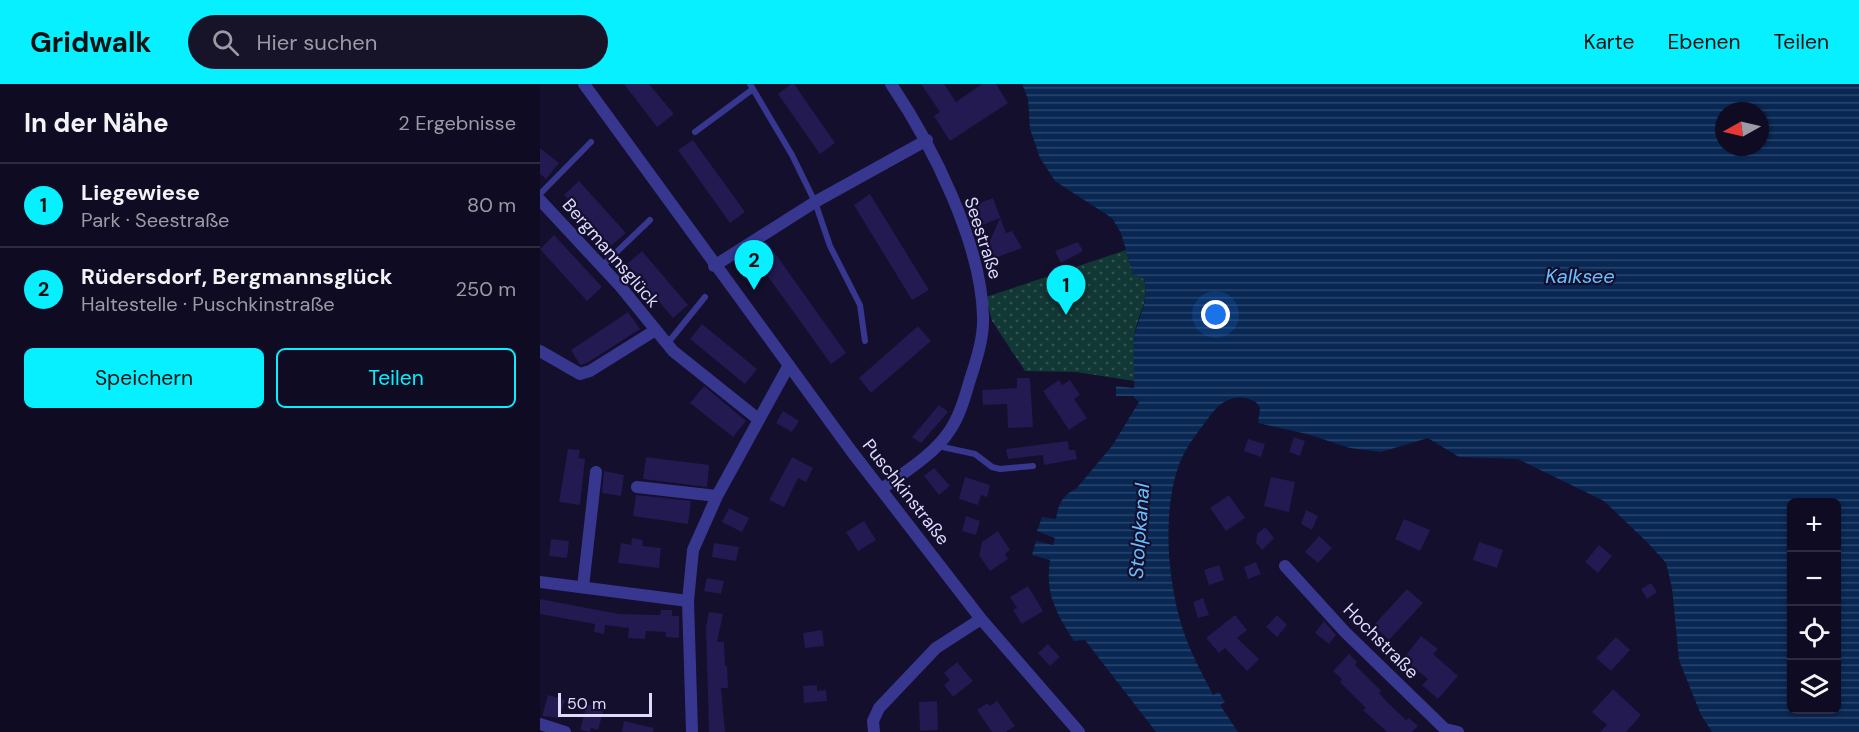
<!DOCTYPE html>
<html lang="de">
<head>
<meta charset="utf-8">
<style>
	body { margin:0; font-family:"DM Sans",sans-serif; background:#17142a; color:#f1f3f6 }
	.controls { position:absolute; right:18px; bottom:18px; display:grid; overflow:hidden; border-radius:9px; box-shadow:0 2px 4px #0004 }
	.controls button { width:54px; height:54px; display:grid; place-items:center; padding:0; border:0; border-bottom:2px solid #2e2b40; background:#0e0b22; color:#f1f3f6; font:30px sans-serif }
	.compass { position:absolute; left:1175px; top:18px; width:54px; height:54px; border-radius:50%; background:#0e0b22; box-shadow:0 2px 4px #0004; rotate:262deg }
	.scale { position:absolute; left:18px; bottom:15px; width:94px; box-sizing:border-box; padding-left:6px; border:3px solid #dedbff; border-top:0; font-size:16px; line-height:21px; white-space:nowrap; color:#dedbff; -webkit-text-stroke:4px #130f2d; paint-order:stroke }
	.you { position:absolute; left:676px; top:231px; width:21px; height:21px; margin:-15px; border:4px solid #fff; border-radius:50%; background:#1a73e8; box-shadow:0 0 0 9px #1a73e833 }
	.badge { display:grid; place-items:center; width:39px; height:39px; border-radius:50%; background:#07f0ff; color:#111; font-size:20px; font-weight:700 }
	.pin { position:absolute; translate:-50% -50px; filter:drop-shadow(0 2px 3px #0008) }
	.pin::after { content:''; position:absolute; top:32px; width:21px; height:18px; background:inherit; clip-path:polygon(0 0,100% 0,50% 100%) }
	.list { margin:0; padding:0; list-style:none }
	h2 { display:flex; justify-content:space-between; align-items:center; height:78px; margin:0; padding:0 24px; font-size:26px }
	h2 small { font-size:20px; font-weight:400; color:#9b9ba5 }
	.list li { display:grid; grid-template-columns:39px 1fr auto; gap:18px; align-items:center; box-sizing:border-box; height:84px; padding:0 24px; border-top:2px solid #2e2b40 }
	.list b { display:block; font-size:22px; white-space:nowrap }
	.list p { margin:0; font-size:20px; white-space:nowrap; color:#9b9ba5 }
	.list em { font-size:20px; font-style:normal; color:#9b9ba5 }
	.actions { display:flex; gap:12px; padding:18px 24px }
	.actions a { flex:1; padding:14px 0; border:2px solid #07f0ff; border-radius:9px; text-align:center; font-size:21px; color:#07f0ff }
	.actions .main { background:#07f0ff; color:#111 }
	.icon { flex:none; width:33px; height:33px; fill:none; stroke:currentColor; stroke-width:2; stroke-linecap:round; stroke-linejoin:round }
	.map { position:relative; flex:none; width:1319px; height:648px; overflow:hidden }
	header { display:flex; align-items:center; gap:36px; box-sizing:border-box; height:84px; padding:0 30px; background:#07f0ff; color:#111 }
	header strong { font-size:28px }
	nav { display:flex; gap:33px; margin-inline-start:auto; font-size:21px }
	.search { width:420px; height:54px; background:#17142a; display:flex; align-items:center; gap:15px; box-sizing:border-box; padding:0 21px; border-radius:33px; color:#9b9ba5; font-size:22px }
	main { display:flex }
	aside { flex:1; background:#0e0b22 }
	.map>svg:first-child { display:block }
</style>
</head>
<body>
<header>
<strong>Gridwalk</strong>
<div class="search"><svg class="icon" aria-label="search" viewBox="0 0 24 24"><circle cx="10" cy="10" r="6"/><path d="M15 15l6 6"/></svg>Hier suchen</div>
<nav><a>Karte</a><a>Ebenen</a><a>Teilen</a></nav>
</header>
<main>
<aside>
<h2>In der Nähe<small>2 Ergebnisse</small></h2>
<ul class="list">
<li><span class="badge">1</span><div><b>Liegewiese</b><p>Park · Seestraße</p></div><em>80 m</em></li>
<li><span class="badge">2</span><div><b>Rüdersdorf, Bergmannsglück</b><p>Haltestelle · Puschkinstraße</p></div><em>250 m</em></li>
</ul>
<div class="actions"><a class="main">Speichern</a><a>Teilen</a></div>
</aside>
<div class="map">
<svg width="1319" height="648" viewBox="0 0 1319 648">
	<defs>
		<pattern id="park-dots" width="8" height="8" patternUnits="userSpaceOnUse" patternTransform="scale(1.5)"><rect width="8" height="8" fill="#123835"/><path d="M2 2h.1M6 6h.1" fill="none" stroke="#345453" stroke-width="1.8" stroke-linecap="round"/></pattern>
		<pattern id="water-rules" width="6" height="5" patternUnits="userSpaceOnUse" patternTransform="scale(1.5)"><rect width="6" height="5" fill="#082753"/><path d="M0 2.5h6" fill="none" stroke="#2c466d"/></pattern>
	</defs>
	<rect width="100%" height="100%" fill="#130f2d"/>
	<path fill="url(#park-dots)" d="M586,166l7,24 10,4c9,18 -6,37 -8,55 -2,16 0,33 -1,48l-58,-9 -51,-1 -33,-50 -6,-24z"/>
	<path fill="url(#water-rules)" fill-rule="evenodd" d="M482,0h837v648h-147l-11,-17 -22,-55 -7,-72 -6,-25 -18,-20 -44,-42 -86,-42 -59,-2 -31,-19 -47,14 -31,-4 -43,-14 -49,-11 2,-15 -4,-6c-22,-11 -37,0 -49,18 -10,13 -21,27 -27,42 -20,52 -12,133 9,184 7,17 16,33 24,49l6,-3 6,10 -5,3 18,27h-82l-71,-92 -11,1c-18,-28 -29,-47 -24,-81l-18,-5 4,-14 17,4 2,-7 -18,-7 5,-14 14,2c2,-14 6,-24 20,-30l36,-43 27,-44 -6,-6h-17v-10l18,2c1,-18 -3,-41 2,-58 4,-16 15,-36 7,-52l-10,-4 -12,-41 -9,-15 -57,-37 -15,-23 -10,-29 -2,-30zM1184,27h36v36h-36zM1252,418h44v208h-44z"/>
	<path fill="#221a50" d="M84,0h25l25,30 -17,13z
		M251,0h3l41,59 -15,11 -42,-60z
		M381,0h23l12,18 26,-18h14l12,19 -58,38 -16,-25 6,-4z
		M153,56l52,72 -15,11 -52,-73z
		M0,64l19,15 -13,16 -6,-5z
		M39,97l47,52 -15,13 -47,-51z
		M330,110l59,96 -17,10 -58,-95z
		M453,114l13,35 6,-2 10,17 -27,10 -6,-15 11,-25 -20,8 -8,-20z
		M14,151l48,52 -15,14 -47,-52z
		M227,158l79,111 -15,11 -80,-111z
		M538,158l5,9 -22,12 -6,-12z
		M102,167l46,54 -15,13 -46,-54z
		M88,228l12,17 -53,34 -7,2 -9,-15z
		M162,240l55,45 -12,15 -55,-45z
		M378,242l13,15 -60,52 -12,-15z
		M477,294h13l3,49 -25,1 -1,-24 -24,1 -1,-15 35,-2z
		M519,296l3,5 8,-5 10,15 -6,4 13,19 -18,12 -26,-39z
		M164,302l42,35 -13,16 -43,-34z
		M399,321l9,7 -27,31 -9,-6z
		M243,327l16,10 -7,11 -16,-9z
		M754,353l11,4 -5,15 -11,-4z
		M708,355l17,5 -4,13 -17,-6z
		M528,357l1,9h6l2,9 -33,6 -1,-10 -35,4 -2,-10z
		M28,365l12,1 -2,8 7,1 -5,46 -21,-3z
		M106,373l63,8 -2,22 -64,-8z
		M252,373l21,11 -7,14 -8,-4 -14,29 -15,-7z
		M394,384l16,18 -11,9 -15,-19z
		M64,387l20,4 -3,21 -19,-3z
		M425,393l25,8 -3,12 -6,-2 -3,10 -19,-6z
		M731,393l24,5 -6,30 -25,-6z
		M96,411l55,6 -3,23 -55,-8z
		M689,411l16,23 -19,13 -16,-23z
		M189,424l20,10 -7,14 -20,-10z
		M766,426l12,6 -6,14 -11,-6z
		M426,432l14,5 -4,14 -14,-4z
		M864,435l26,11 -10,21 -25,-12z
		M324,437l12,19 -18,11 -12,-19z
		M725,443l9,11 -12,12 -6,-7 1,-9z
		M458,447l12,19 -5,4 3,5 -18,12 -11,-16 3,-13z
		M779,452l13,12 -14,15 -13,-11z
		M92,454l11,2 -1,6 19,2 -2,20 -41,-5 3,-20 10,2z
		M11,455l18,2 -2,17 -18,-2z
		M939,458l24,8 -6,18 -24,-8z
		M174,459l25,4 -3,14 -24,-4z
		M1059,461l13,11 -14,17 -13,-11z
		M716,478l5,12 -13,5 -4,-12z
		M679,481l5,15 -15,5 -5,-15z
		M167,494l17,3 -3,13 -17,-3z
		M1111,499l6,9 -10,7 -6,-10z
		M488,502l15,25 -21,13 -9,-14 4,-2 -7,-11z
		M867,505l16,14 -34,37 -16,-14z
		M663,514l6,17 -11,3 -5,-16z
		M0,515l79,15 41,1 1,-5h11v6h7v22l-13,-1v-5l-20,-1 -1,8 -17,-1 1,-10 -24,-3 -1,9 -10,-2 1,-8 -55,-10z
		M169,528l14,2 -6,28h7l1,24h2l1,22h-7l4,44h-16l-3,-104z
		M695,531l12,15 -10,8 22,21 -12,12 -22,-23 -6,5 -13,-15z
		M737,531l10,10 -10,12 -11,-10z
		M784,537l12,14 -7,9 -14,-11z
		M282,546l2,16 -19,2 -2,-15z
		M881,552l17,13 -5,5 25,22 -20,23 -16,-14 6,-6 -25,-20z
		M1076,553l14,13 -19,21 -15,-13z
		M508,560l12,13 -10,9 -12,-13z
		M809,570l8,8 -2,3 26,26 -2,2 8,9 19,18 3,-2 9,8 -6,6h-25l-24,-22 3,-2 -26,-26 2,-3 -9,-8z
		M417,578l16,19 -20,16 -9,-12 6,-5 -6,-7z
		M277,601v6l9,-1 1,11 -23,2 -1,-17z
		M1073,605l28,26 -15,17h-26l7,-7 -15,-13z
		M8,611l17,5 -6,18 -17,-2z
		M397,617l1,29 -18,1 -1,-29z
		M457,617l18,25 -9,6h-14l-15,-22 10,-7 3,3z
		M47,620l17,5 -6,21 -7,-2 -1,4 -10,-2z
		M84,637l30,7 -1,4h-31z"/>
	<g fill="none" stroke-linecap="round" stroke-linejoin="round">
		<path stroke="#373790" stroke-width="6" d="M210,0l42,71 23,47 15,44 30,59 5,36
			M155,48l58,-43
			M0,110l51,-52
			M62,182l48,-46
			M127,260l38,-47
			M398,362l37,8 17,13 8,2 33,-3"/>
		<path stroke="#373790" stroke-width="12" d="M44,0l268,368 129,167 98,113
			M0,116l80,86 53,65 85,68
			M174,182l101,-64 112,-62
			M0,267l40,23 10,-3 64,-40
			M97,403l80,9
			M342,405c22,-17 50,-33 66,-56 11,-15 16,-33 21,-50 7,-22 15,-45 14,-67 -2,-74 -51,-171 -92,-232
			M745,482l60,66 100,97 13,3
			M0,498l148,19
			M43,503l13,-115
			M0,640l25,8
			M152,648l-4,-131 5,-51 24,-54 72,-131
			M334,648l-1,-11 6,-13 57,-60 45,-29"/>
	</g>
	<g text-anchor="middle" dominant-baseline="central" stroke-width="4.5" stroke-linejoin="round" paint-order="stroke">
		<g font-size="18" fill="#dedbff" stroke="#130f2d">
			<text transform="translate(443 154) rotate(72)">Seestraße</text>
			<text transform="translate(71 169) rotate(49)">Bergmannsglück</text>
			<text transform="translate(366 408) rotate(52)">Puschkinstraße</text>
			<text transform="translate(841 557) rotate(45)">Hochstraße</text>
		</g>
		<g font-size="20" font-style="italic" fill="#69c0ff" stroke="#130f2d">
			<text x="1040" y="192">Kalksee</text>
			<text transform="translate(599 447) rotate(-86)">Stolpkanal</text>
		</g>
	</g>
</svg>
<div class="controls">
<button>+</button>
<button>−</button>
<button><svg class="icon" aria-label="locate" viewBox="0 0 24 24"><circle cx="12" cy="12" r="6"/><path d="M12 2v4M12 18v4M2 12h4M18 12h4"/></svg></button>
<button><svg class="icon" aria-label="layers" viewBox="0 0 24 24"><path d="M12 4l9 5-9 5-9-5zM3 14l9 5 9-5"/></svg></button>
</div>
<svg class="compass" viewBox="-18 -18 36 36"><path d="M0-13l5 13h-10z" fill="#e53935"/><path d="M0 13l5-13h-10z" fill="#9b9ba5"/></svg>
<div class="scale">50 m</div>
<div class="you"></div>
<div class="pin badge" style="left:526px;top:231px">1</div>
<div class="pin badge" style="left:214px;top:206px">2</div>
</div>
</main>
</body>
</html>
